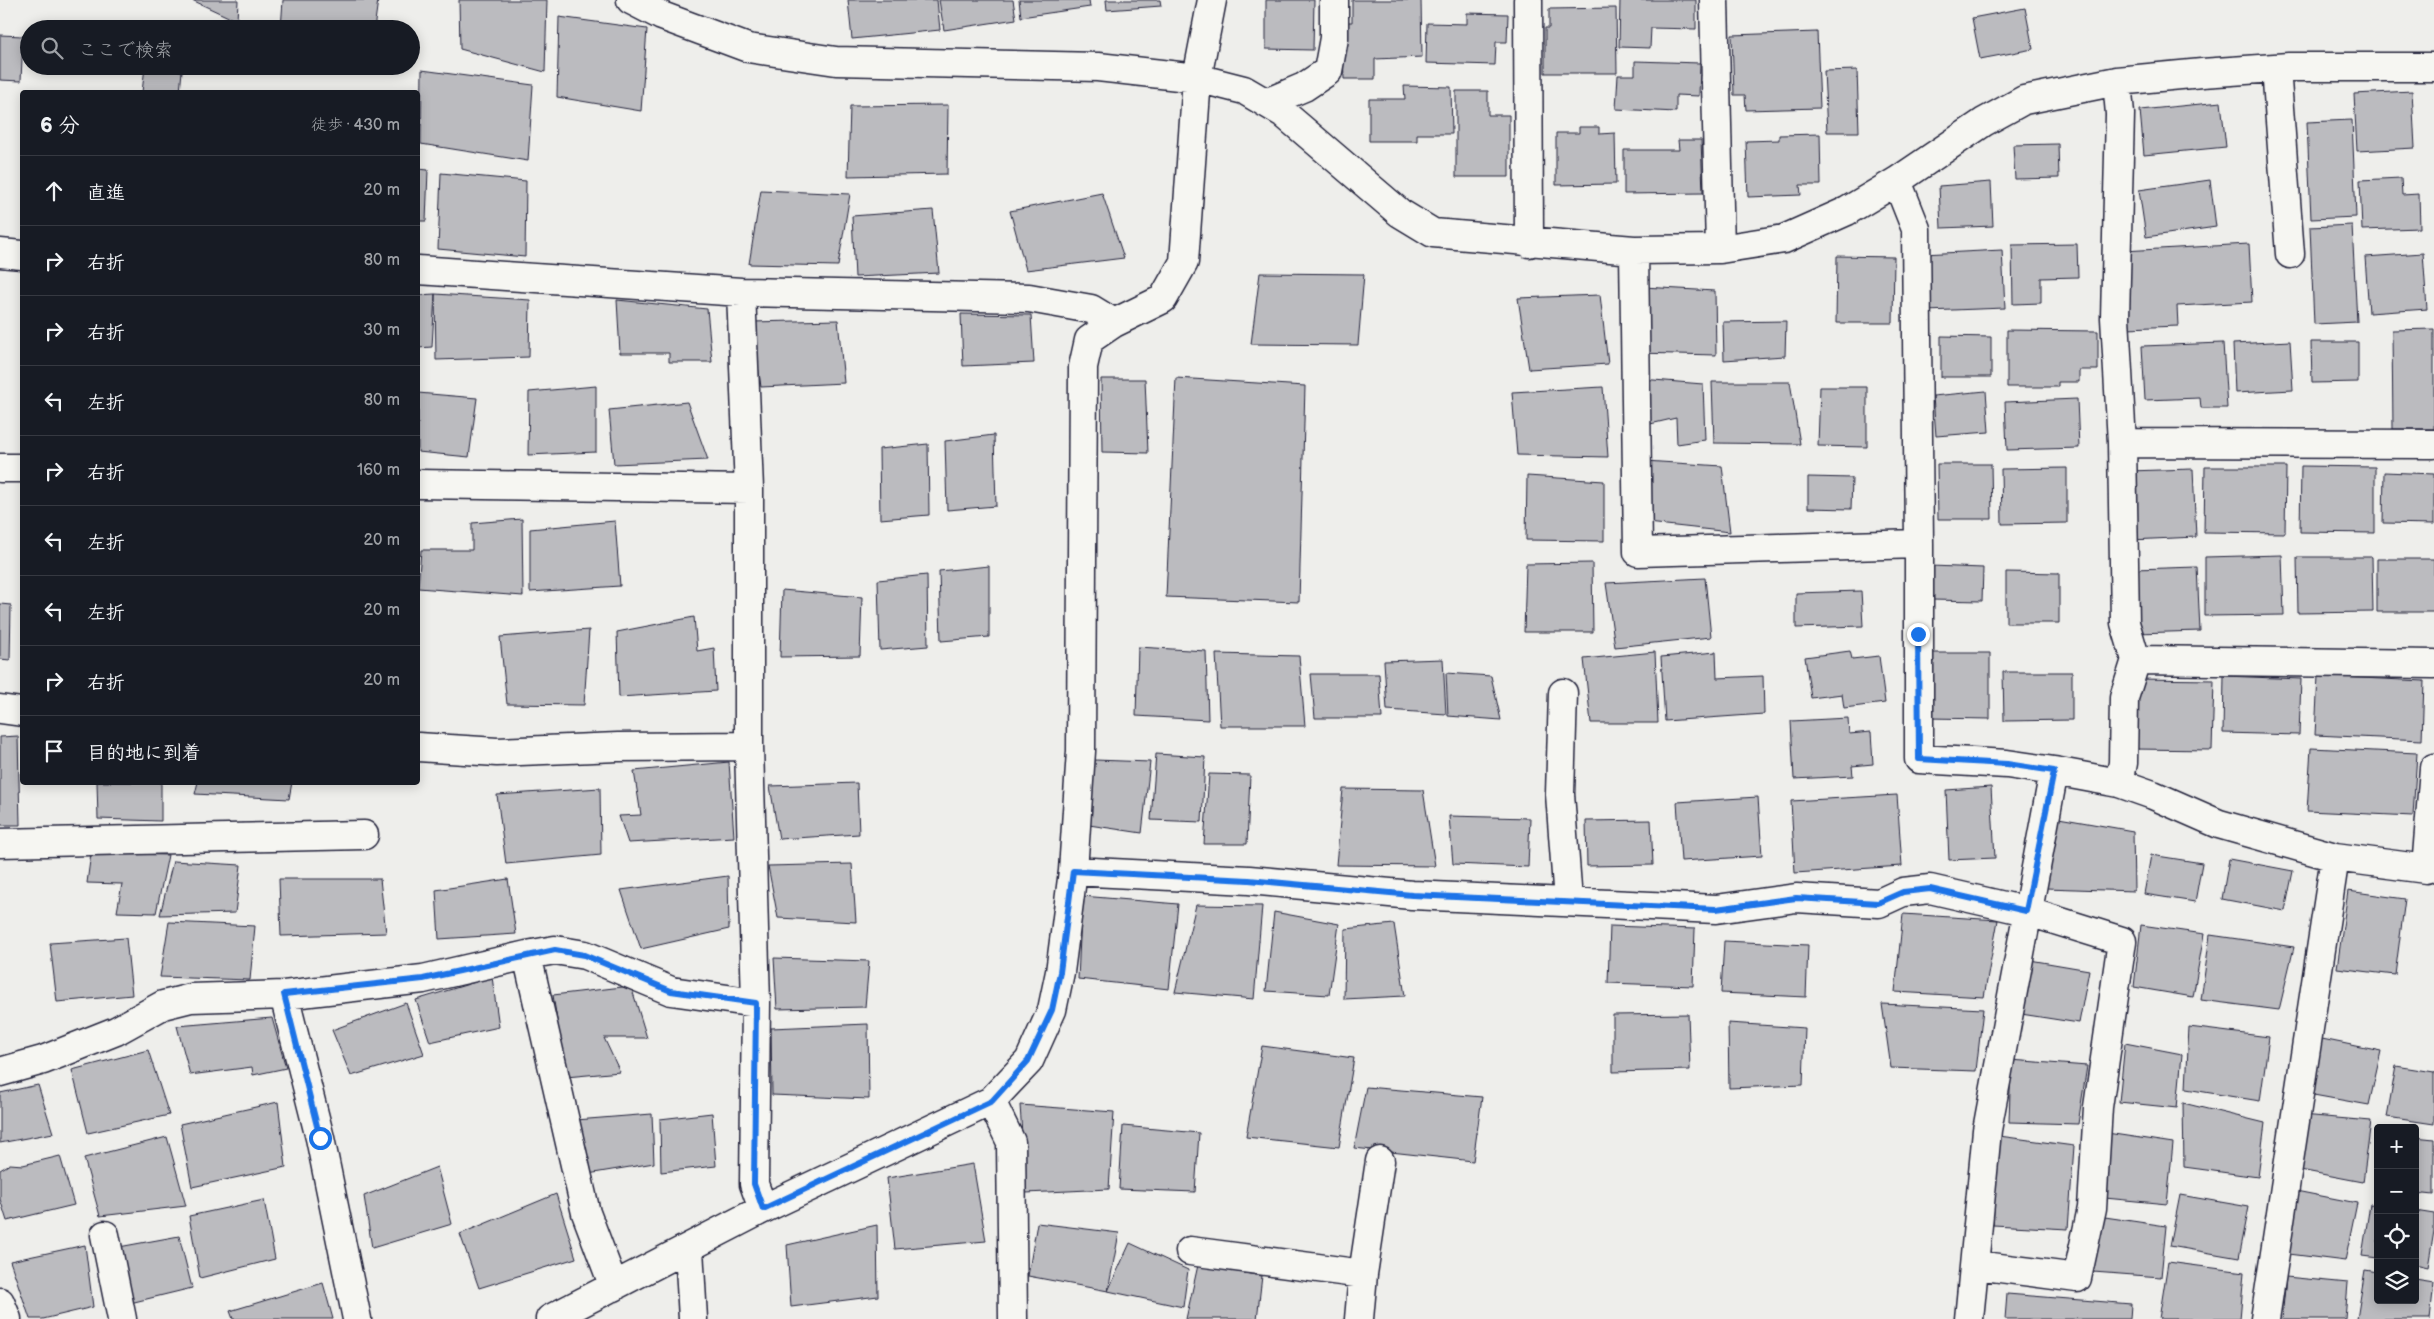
<!DOCTYPE html>
<html lang="ja">
<head>
<meta charset="utf-8">
<style>
	body { margin:0; font-family:"Balsamiq Sans","Klee One",sans-serif; background:#242831; color:#f1f3f6 }
	.controls { position:absolute; right:15px; bottom:15px; display:grid; overflow:hidden; border-radius:5px; box-shadow:0 2px 12px #0003 }
	.controls button { width:45px; height:45px; display:grid; place-items:center; padding:0; border:0; border-bottom:1px solid #363941; background:#171b24; color:#f1f3f6; font:25px sans-serif }
	.stop { position:absolute; width:15px; height:15px; margin:-11px; border:4px solid #1a73e8; border-radius:50%; background:#fff }
	.stop.end { background:#1a73e8; border-color:#fff; box-shadow:0 1px 5px #0008 }
	.list { margin:0; padding:0; list-style:none }
	h2 { display:flex; justify-content:space-between; align-items:center; height:65px; margin:0; padding:0 20px; font-size:21px }
	h2 small { font-size:16px; font-weight:400; color:#9ea1a6 }
	.list li { display:grid; grid-template-columns:32px 1fr auto; gap:15px; align-items:center; box-sizing:border-box; height:70px; padding:0 20px; border-top:1px solid #363941 }
	.list b { display:block; font-size:19px; white-space:nowrap }
	.list em { font-size:16px; font-style:normal; color:#9ea1a6 }
	.icon { flex:none; width:28px; height:28px; fill:none; stroke:currentColor; stroke-width:2; stroke-linecap:round; stroke-linejoin:round }
	.map { position:relative; flex:none; width:2434px; height:1319px; overflow:hidden }
	.search { position:absolute; background:#171b24; box-shadow:0 2px 12px #0003; left:20px; top:20px; width:400px; height:55px; display:flex; align-items:center; gap:12px; box-sizing:border-box; padding:0 18px; border-radius:28px; color:#9ea1a6; font-size:19px }
	.panel { position:absolute; background:#171b24; box-shadow:0 2px 12px #0003; left:20px; top:90px; width:400px; height:695px; border-radius:5px }
	.map>svg:first-child { display:block }
</style>
</head>
<body>
<div class="map">
<svg width="2434" height="1319" viewBox="0 0 2434 1319">
	<rect width="100%" height="100%" fill="#eeeeeb"/>
	<filter id="ink" filterUnits="userSpaceOnUse"><feTurbulence type="fractalNoise" baseFrequency=".02" numOctaves="2"/><feDisplacementMap in="SourceGraphic" scale="10" xChannelSelector="R" yChannelSelector="G"/><feConvolveMatrix kernelMatrix="1 2 1 2 8 2 1 2 1" color-interpolation-filters="sRGB"/></filter>
	<g filter="url(#ink)">
		<path fill="#bbbbbf" stroke="#22223b" d="M192,0h46l-1,21z
			M283,0h95l-4,29h-93z
			M459,0h88l-2,72 -85,-23z
			M848,0h89l3,30 -88,9z
			M939,0h74l3,19 -72,11z
			M1019,0h70l1,7 -69,10z
			M1106,0h54l1,6 -54,4z
			M1266,0h48l-1,50 -47,-1z
			M1352,0h69l1,57 -47,2v20h-31l-2,-57h10z
			M1620,0h76v29l-45,-1 -1,20 -31,-1z
			M1616,8l1,65h-72v-45h4v-19z
			M2025,8l8,41 -53,10 -8,-41z
			M1467,13l41,1 -1,28h-11l-1,23 -69,-2 1,-40 40,1z
			M559,17l88,12 -6,82 -84,-14z
			M1817,32l3,76 -74,2 -1,-15h-11l-2,-60z
			M0,35l23,1 -2,45 -21,-1z
			M1635,61l65,2 -1,33 -23,-1v17l-60,-3 2,-34h17z
			M145,67l37,4 -2,21h-38z
			M422,70l111,15 -5,76 -107,-17z
			M1857,70l2,62h-32l-3,-61z
			M1404,86l47,1 1,47h-35v7h-48v-42h36z
			M1456,91h32v24h21v62h-53z
			M2412,91l3,57 -58,3 -3,-57z
			M2221,102l5,45 -82,8 -4,-45z
			M948,105l-1,69 -99,2 2,-70z
			M2352,120l4,97 -45,2 -4,-97z
			M1579,127h20v7l16,-1 1,51 -60,1v-52h23z
			M1820,134l1,51h-21l1,10 -53,2 -2,-56 33,-1v-5z
			M1678,140h23l2,53 -79,1v-44h55z
			M2058,144l1,34 -44,1 -2,-34z
			M418,169l10,1 -2,51h-8z
			M441,173l85,8 -1,76 -87,-8z
			M2401,178l1,17 17,-1 1,34 -58,2 -2,-50z
			M2210,180l6,47 -70,10 -7,-47z
			M1991,182l2,44 -52,2 -2,-42z
			M761,190l89,4 -12,72 -89,-2z
			M1102,193l22,65 -98,12 -16,-59z
			M933,210l6,63 -84,4 -3,-61z
			M2352,225l5,97 -43,2 -4,-97z
			M2077,244l1,33 -37,1v25l-28,1 -1,-59z
			M2249,244l3,58 -75,4 1,20 -51,2 -4,-77z
			M2002,250l3,58 -79,3 -3,-57z
			M2423,253l4,56 -58,4 -4,-56z
			M1837,256l57,1 -1,66h-57z
			M1260,273l104,1 -6,71 -107,-1z
			M1643,287l72,4 1,64 -79,-2z
			M435,294l-3,53 -14,1v-53z
			M435,294l95,6 -1,57 -93,3z
			M1600,295l8,69 -79,5 -11,-71z
			M617,300l90,9 5,53h-43v-9h-49z
			M961,314l70,1 3,48 -71,3z
			M838,320l6,63 -83,4 -9,-65z
			M1786,321l-1,35 -61,4 -1,-38z
			M2434,329v100h-41l-1,-99z
			M2007,330l91,1v39h-19v12h-21v5h-51z
			M1941,336l50,1v40h-50z
			M2290,341l3,49 -58,3 -2,-49z
			M2311,342h47v40l-46,1z
			M2223,343l4,65h-26l-1,-10 -55,2 -3,-54z
			M1176,378l129,8 -6,216 -133,-5z
			M1101,379h44l3,74 -46,-1z
			M1641,379l62,5 2,56 -28,4 -1,-26 -30,7z
			M1712,382h78l10,62 -86,-1z
			M596,386v66l-68,3 1,-63z
			M1603,387l5,70 -91,-2 -5,-63z
			M1820,387h47v60l-49,-1z
			M1986,391l3,41 -53,4 -3,-40z
			M418,393l59,5 -8,59 -51,-5z
			M2077,399l2,49 -72,2 -2,-48z
			M687,402l21,58 -94,4 -5,-54z
			M994,435l2,71 -49,4 -2,-69z
			M928,444l1,71 -49,4 -1,-70z
			M1645,461l77,5 8,66 -82,-9z
			M1937,464h54l1,55h-54z
			M2301,466l74,1v66l-75,-1z
			M2205,467h81l-1,66 -81,-1z
			M2067,468v55l-65,1 -1,-55z
			M2193,469l3,68 -65,3 -3,-69z
			M2384,472l50,2v50l-51,-1z
			M1527,476l77,5v60l-78,-1z
			M1808,477l44,1 -1,31 -43,-1z
			M522,519l1,77 -105,-8 3,-38h51v-27z
			M615,521l5,65 -90,6v-63z
			M2282,555l2,60 -79,1v-59z
			M2297,557h75l1,55 -75,1z
			M2377,559h57v53h-57z
			M1592,563l1,69h-69l2,-68z
			M989,566v71l-48,4 -2,-70z
			M1931,566l52,2 -1,33 -51,-1z
			M2197,567l3,64 -63,2 -2,-64z
			M2006,572l53,1v50h-53z
			M927,575l1,71 -48,4 -2,-70z
			M1705,578l6,59 -96,10 -9,-64z
			M782,590l80,7 -2,59 -80,1z
			M1861,591l2,35 -67,2v-35z
			M0,604l11,1 -1,55 -10,-1z
			M694,617l3,34 17,-3 2,43 -97,6 -2,-65z
			M589,630l-5,75 -77,-1 -7,-67z
			M1138,647l68,4 2,69 -72,-4z
			M1850,651l2,8 27,-3 6,47 -41,5 -2,-14 -31,4 -6,-41z
			M1655,652l3,71h-67l-7,-64z
			M1716,652l1,26 46,-2 1,38 -99,7 -4,-64z
			M1928,653h62v66l-62,-1z
			M1216,654l83,2 6,70h-85z
			M1443,659l3,55 -59,-4 -3,-49z
			M2003,672h69v48l-68,1z
			M1446,673l45,3 10,44 -53,-4z
			M1311,674h68l3,44h-67z
			M2224,676l77,3 -2,56 -76,-2z
			M2318,676l106,5 -2,59 -107,-5z
			M2137,679l77,1 -2,70 -78,-1z
			M1848,718l1,16 22,-2 2,32 -21,2 1,10 -59,3 -3,-58z
			M18,736l2,89h-20v-88z
			M2311,748l106,5 -4,63 -106,-5z
			M1156,754l49,3 -3,65 -51,-2z
			M1095,760l55,2 -8,71 -53,-8z
			M729,762l5,75 -106,6 -9,-27 22,-1 -7,-44z
			M1209,774l41,1 -3,69h-43z
			M97,782h64v39l-63,-2z
			M198,782h94l-3,17 -94,-5z
			M857,783l2,51 -80,5 -9,-53z
			M1991,787l4,71 -46,2 -3,-70z
			M600,788l1,67 -95,9 -9,-69z
			M1343,789l80,1 12,76 -99,-1z
			M1897,795l5,71 -107,7 -4,-72z
			M1758,797l4,59 -81,5 -4,-59z
			M1449,816l81,2 -2,49 -75,-3z
			M2053,817l80,14 1,60 -88,-3z
			M1651,820l2,45 -66,1 -1,-45z
			M91,853l77,2 -12,58 -39,-1 5,-28 -35,-1z
			M2151,855l51,8 -7,39 -51,-8z
			M2229,859l64,12 -8,40 -63,-12z
			M173,861l68,4 -6,48 -75,2z
			M852,864l4,58 -78,-4 -10,-52z
			M728,876l1,53 -88,20 -20,-59z
			M279,879h101l6,54 -105,3z
			M508,879l8,55 -77,5 -3,-49z
			M2348,891l57,8 -10,76 -58,-7z
			M1082,896l96,8 -9,85 -91,-10z
			M1196,905l66,1 -8,93 -79,-7z
			M1274,912l65,12 -10,71 -63,-4z
			M1903,914l95,6 -14,77 -89,-5z
			M169,922l86,4 -5,54 -90,-3z
			M1394,924l11,72 -61,3 1,-70z
			M2141,925l63,9 -11,63 -59,-10z
			M1610,926l85,3 -2,57 -85,-3z
			M2210,935l84,12 -15,63 -78,-10z
			M126,938l6,57 -75,7 -7,-59z
			M1724,941l84,4 -2,52 -85,-4z
			M774,958l95,3 -4,46 -88,2z
			M2024,959l65,11 -10,53 -58,-9z
			M492,977l7,50 -69,15 -14,-42z
			M631,986l16,52h-43l16,34 -54,5 -13,-82z
			M406,1003l18,51 -73,22 -19,-46z
			M1882,1004l101,5 -7,62 -85,-3z
			M1688,1014l2,56 -77,2v-57z
			M272,1018l14,50 -33,7 -1,-8 -62,8 -13,-49z
			M1728,1023l77,5 -2,57 -74,3z
			M868,1024l1,75 -97,-4 -1,-67z
			M2189,1027l80,10 -9,64 -74,-12z
			M2317,1038l64,13 -12,54 -61,-11z
			M2125,1043l57,11 -5,54 -58,-6z
			M1262,1046l92,12 -15,89 -93,-10z
			M148,1050l21,65 -81,18 -16,-63z
			M2011,1060l76,6 -9,58 -69,-2z
			M2396,1066l38,6v52l-47,-7z
			M38,1085l15,48 -53,10v-50z
			M1366,1087l116,10 -9,64 -119,-13z
			M278,1102l8,65 -94,20 -12,-63z
			M2183,1103l82,20 -7,54 -74,-10z
			M1020,1105l94,7 -5,77 -83,4z
			M712,1113l4,53 -55,6 -1,-53z
			M652,1114l2,49 -66,11 -12,-54z
			M2302,1115l69,6 -8,61 -68,-13z
			M1123,1126l76,7 -4,59 -76,-3z
			M2107,1133l66,10 -6,61 -62,-6z
			M1999,1136l75,10 -6,83 -75,-4z
			M167,1137l19,69 -86,10 -16,-58z
			M2415,1137l19,2v56l-19,-2z
			M60,1156l14,49 -67,16 -7,-22v-29l10,-6 13,1z
			M973,1164l13,77 -91,8 -8,-71z
			M437,1167l15,57 -80,24 -8,-52z
			M2296,1191l61,12 -12,58 -64,-8z
			M556,1194l20,64 -97,30 -19,-54z
			M2180,1195l69,12 -10,51 -69,-12z
			M264,1200l11,59 -75,19 -11,-62z
			M2370,1204l8,1v53l-16,-2z
			M2415,1211l19,3v17l-6,36 -13,-3z
			M2098,1216l68,10 -5,51 -68,-5z
			M1037,1223l82,10 -11,58 -80,-15z
			M877,1225l1,71 -87,11 -4,-62z
			M179,1236l13,52 -66,16 -7,-57z
			M1130,1243l58,27 -5,37 -75,-16z
			M85,1245l8,62 -50,12h-13l-20,-58z
			M2168,1262l76,10 -4,47h-81z
			M1198,1265l64,11 -5,43h-71z
			M2365,1270l13,2v28h37v-21l19,3 -4,37h-73z
			M2286,1277l62,6 -3,36h-63z
			M323,1283l10,36h-100l-3,-8z
			M2007,1294l124,10 -1,15h-125z"/>
		<g fill="none" stroke-linecap="round" stroke-linejoin="round">
			<g stroke="#22223b" stroke-width="31">
				<path id="street" d="M631,0l31,16 86,32 88,13 262,6 99,11 47,12 39,23 117,100 33,20 201,17 86,-1 64,-10 63,-28 50,-30 87,-59 40,-22 93,-19 85,-8 87,-6h145
					M1528,0l1,243
					M1714,0l6,249
					M2276,68l14,186
					M1266,103l38,-16 24,-16 6,-33v-38
					M1897,181l19,48 3,315
					M1634,250l4,302 281,-8v215l88,5 47,7
					M0,253l22,2
					M418,270l323,22 288,6 62,11 23,14
					M741,292l8,197
					M2122,443l312,1
					M0,468h22
					M418,484l331,5v257l7,257 -2,181 9,25
					M2136,660l298,4
					M1563,693l-3,101 8,107
					M0,709l22,3
					M418,747l79,5 121,-5 131,-1
					M2119,783l34,12 66,29 116,33 -70,462
					M0,843l364,-8
					M2335,857l91,12 8,-101
					M1073,871l176,9 163,15 304,14 80,-11 83,5 24,-11 27,-3 96,22 96,30 -24,166 -6,101 -15,70 -101,-13
					M527,955l28,-5 30,5 86,36 85,12
					M284,995l139,-16 104,-24 59,258 28,74
					M0,1072l43,-12 73,-29 47,-26 28,-7 93,-3 36,143 37,181
					M991,1101l20,41 2,177
					M105,1235l17,84
					M689,1249l4,70
					M1190,1251l173,23
					M0,1302l7,17
					M550,1319l213,-110 228,-108 38,-40 23,-51 8,-38 13,-101 8,-120 2,-384 6,-27 25,-17 49,-24 21,-37 13,-184 15,-78
					M1359,1319l4,-45 17,-113
					M1969,1319l18,-189 67,-359 65,12 4,-20 1,-65 12,-38 -11,-37 -3,-180 -7,-125 5,-204 -3,-33"/>
			</g>
			<use href="#street" stroke="#f6f6f2" stroke-width="28"/>
		</g>
	</g>
	<g fill="none" stroke-linecap="round" stroke-linejoin="round" filter="url(#ink)">
		<path stroke="#1a73e8" stroke-width="6" d="M320,1138l-36,-144 139,-15 132,-29 29,5 87,36 85,12 -2,181 9,25 229,-108 36,-40 24,-51 8,-38 13,-101 176,9 163,15 304,14 80,-11 82,5 25,-11 27,-3 96,22 28,-140 -47,-7 -88,-5 -1,-125"/>
	</g>
</svg>
<div class="controls">
<button>+</button>
<button>−</button>
<button><svg class="icon" aria-label="locate" viewBox="0 0 24 24"><circle cx="12" cy="12" r="6"/><path d="M12 2v4M12 18v4M2 12h4M18 12h4"/></svg></button>
<button><svg class="icon" aria-label="layers" viewBox="0 0 24 24"><path d="M12 4l9 5-9 5-9-5zM3 14l9 5 9-5"/></svg></button>
</div>
<div class="stop" style="left:320px;top:1138px"></div>
<div class="stop end" style="left:1918px;top:634px"></div>
<div class="search"><svg class="icon" aria-label="search" viewBox="0 0 24 24"><circle cx="10" cy="10" r="6"/><path d="M15 15l6 6"/></svg>ここで検索</div>
<section class="panel">
<h2>6 分<small>徒歩 · 430 m</small></h2>
<ul class="list">
<li><svg class="icon" aria-label="ahead" viewBox="0 0 24 24"><path d="M12 20V5M6 11l6-6 6 6"/></svg><div><b>直進</b></div><em>20 m</em></li>
<li><svg class="icon" aria-label="right" viewBox="0 0 24 24"><path d="M7 20v-9h11M14 6l5 5-5 5"/></svg><div><b>右折</b></div><em>80 m</em></li>
<li><svg class="icon" aria-label="right" viewBox="0 0 24 24"><path d="M7 20v-9h11M14 6l5 5-5 5"/></svg><div><b>右折</b></div><em>30 m</em></li>
<li><svg class="icon" aria-label="left" viewBox="0 0 24 24"><path d="M17 20v-9H6M10 6l-5 5 5 5"/></svg><div><b>左折</b></div><em>80 m</em></li>
<li><svg class="icon" aria-label="right" viewBox="0 0 24 24"><path d="M7 20v-9h11M14 6l5 5-5 5"/></svg><div><b>右折</b></div><em>160 m</em></li>
<li><svg class="icon" aria-label="left" viewBox="0 0 24 24"><path d="M17 20v-9H6M10 6l-5 5 5 5"/></svg><div><b>左折</b></div><em>20 m</em></li>
<li><svg class="icon" aria-label="left" viewBox="0 0 24 24"><path d="M17 20v-9H6M10 6l-5 5 5 5"/></svg><div><b>左折</b></div><em>20 m</em></li>
<li><svg class="icon" aria-label="right" viewBox="0 0 24 24"><path d="M7 20v-9h11M14 6l5 5-5 5"/></svg><div><b>右折</b></div><em>20 m</em></li>
<li><svg class="icon" aria-label="arrive" viewBox="0 0 24 24"><path d="M6 21V4h12l-3 4 3 4H6"/></svg><div><b>目的地に到着</b></div></li>
</ul>
</section>
</div>
</body>
</html>
